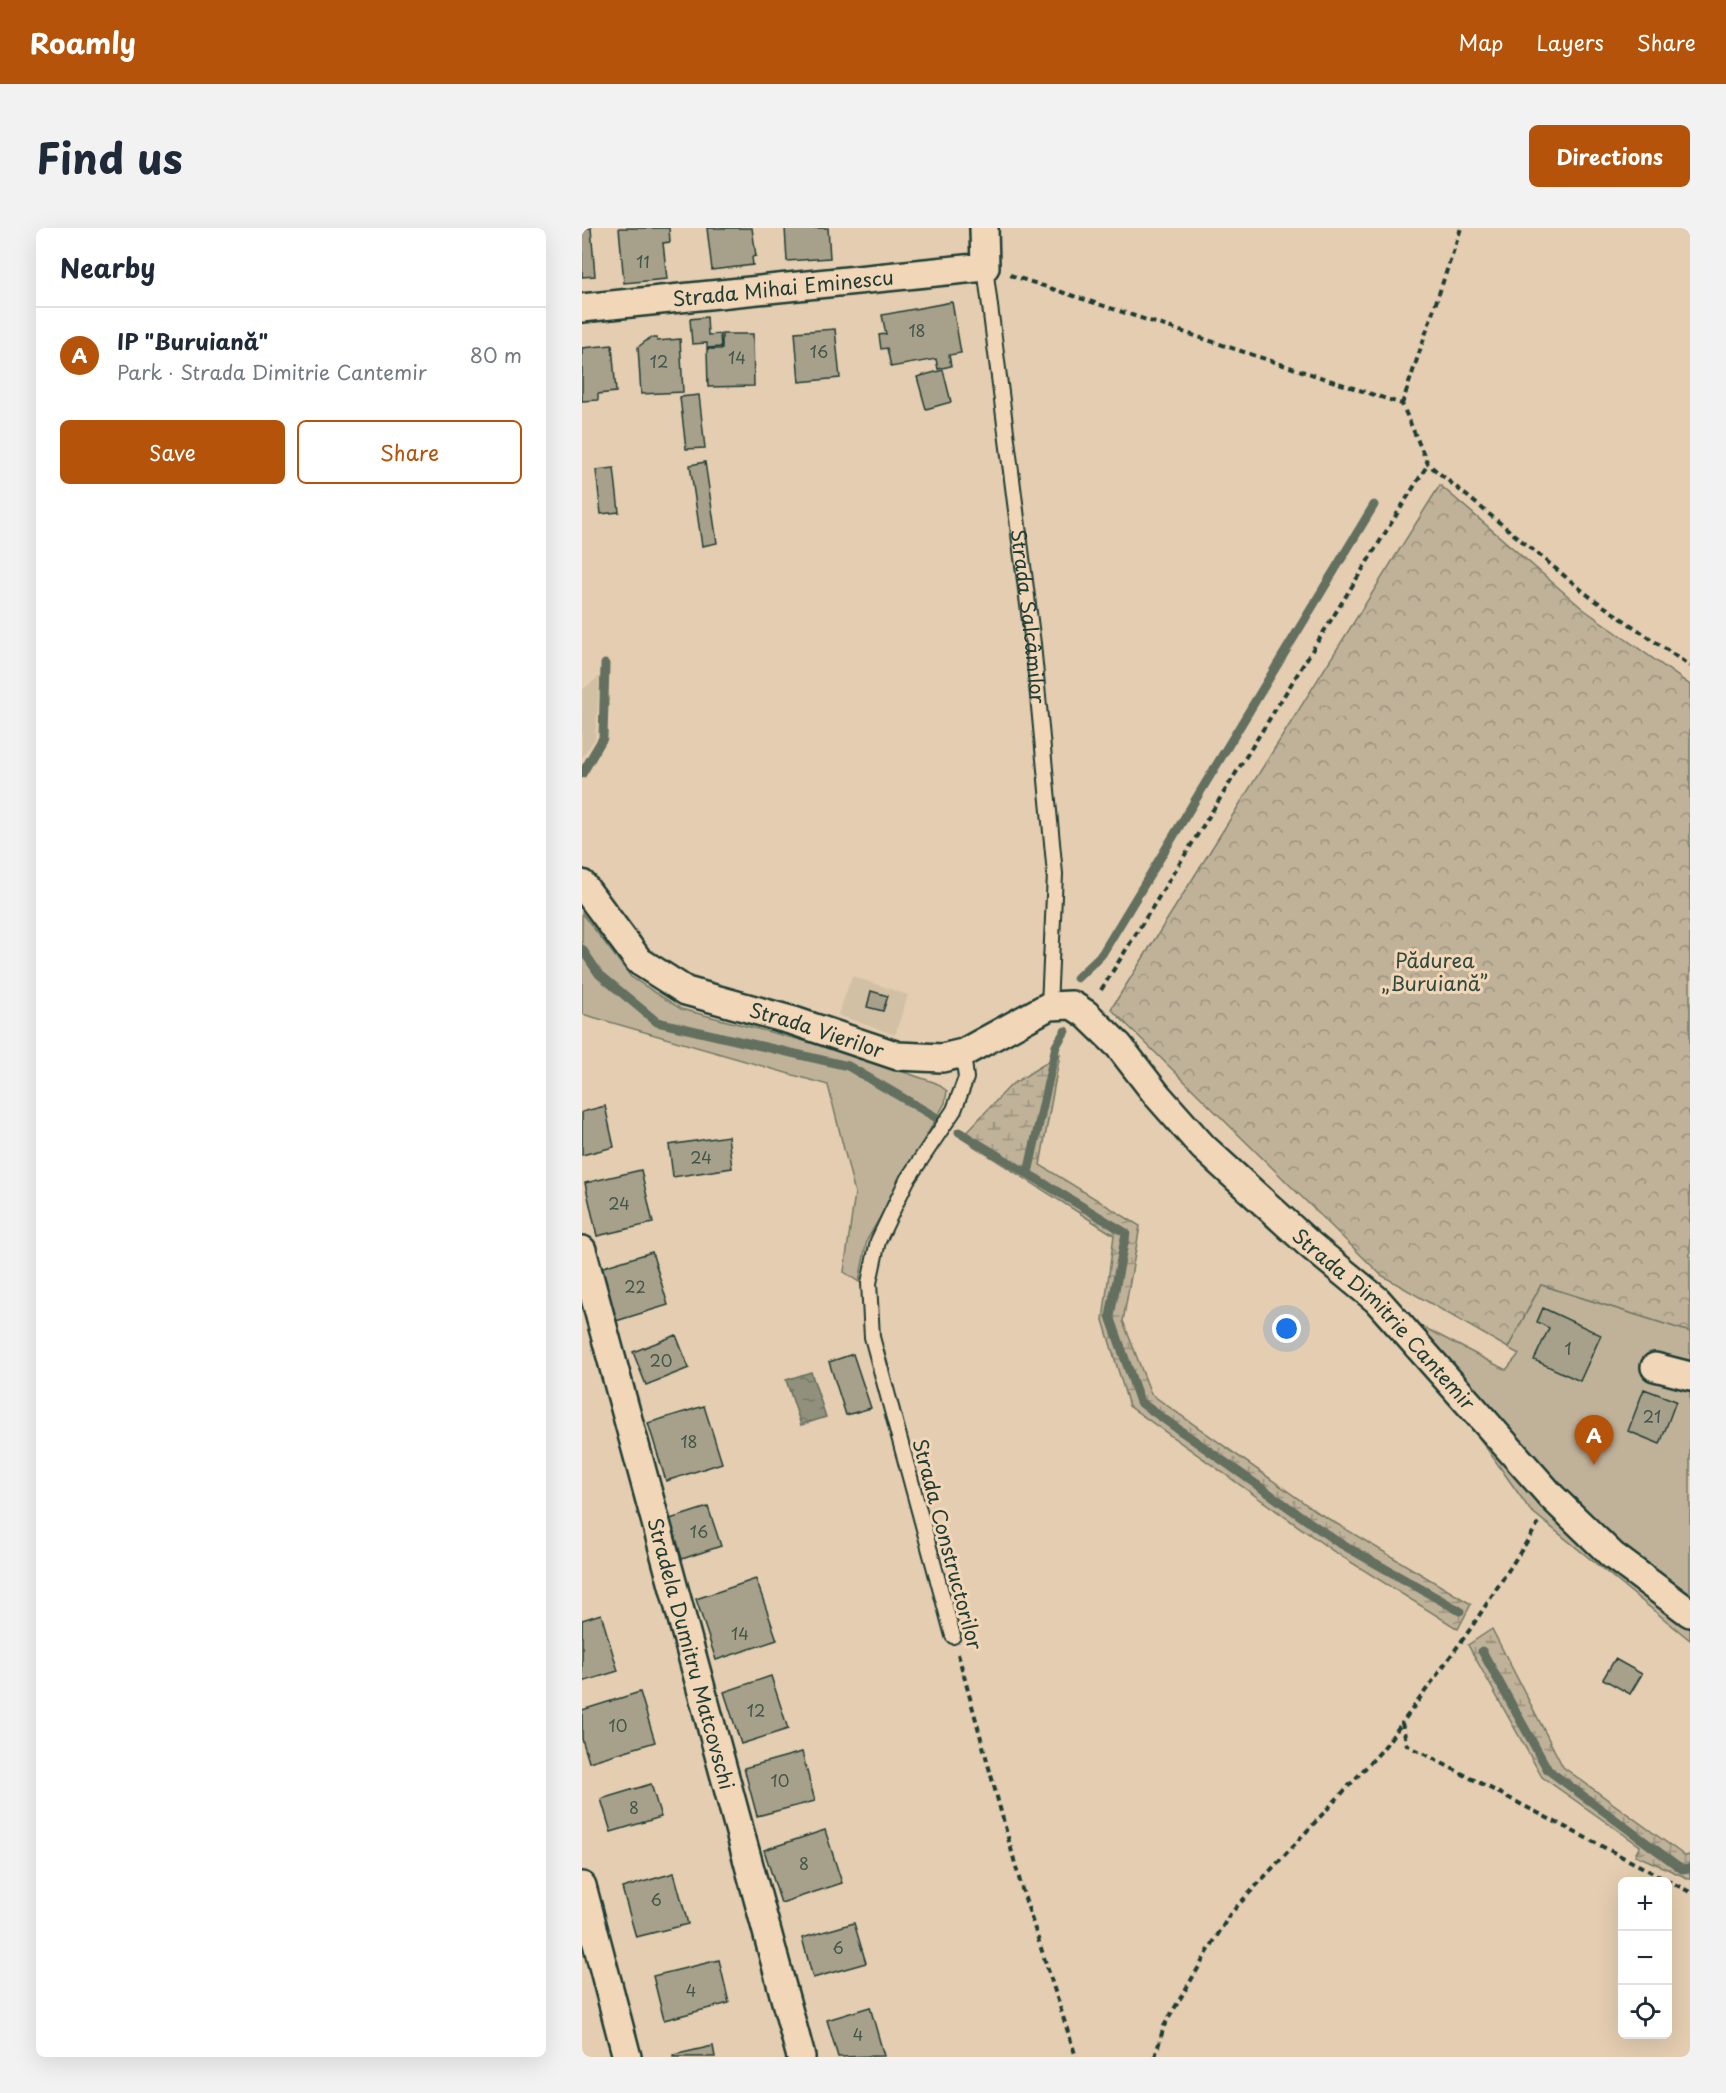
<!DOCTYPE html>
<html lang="en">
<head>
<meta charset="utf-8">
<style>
	body { margin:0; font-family:"Playpen Sans",sans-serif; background:#f2f2f3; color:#1f2937 }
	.controls { position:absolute; right:18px; bottom:18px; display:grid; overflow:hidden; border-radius:9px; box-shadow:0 6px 24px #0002 }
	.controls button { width:54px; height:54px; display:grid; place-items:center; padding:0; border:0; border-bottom:2px solid #e0e1e3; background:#fff; color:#1f2937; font:30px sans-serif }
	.you { position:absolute; left:705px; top:1101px; width:21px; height:21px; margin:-15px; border:4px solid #fff; border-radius:50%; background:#1a73e8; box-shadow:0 0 0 9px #1a73e833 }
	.badge { display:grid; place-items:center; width:39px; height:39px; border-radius:50%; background:#b45309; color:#fff; font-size:20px; font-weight:700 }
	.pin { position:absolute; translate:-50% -50px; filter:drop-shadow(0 2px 3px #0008) }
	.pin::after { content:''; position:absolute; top:32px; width:21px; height:18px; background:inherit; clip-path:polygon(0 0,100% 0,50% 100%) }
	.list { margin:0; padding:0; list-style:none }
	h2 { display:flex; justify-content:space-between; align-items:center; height:78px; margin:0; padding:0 24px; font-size:26px }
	h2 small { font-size:20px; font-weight:400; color:#747a83 }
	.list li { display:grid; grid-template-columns:39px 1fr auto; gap:18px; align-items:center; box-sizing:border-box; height:96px; padding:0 24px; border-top:2px solid #e0e1e3 }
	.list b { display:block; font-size:22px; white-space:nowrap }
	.list p { margin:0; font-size:20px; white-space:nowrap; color:#747a83 }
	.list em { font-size:20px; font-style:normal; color:#747a83 }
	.actions { display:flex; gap:12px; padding:18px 24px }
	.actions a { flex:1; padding:14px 0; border:2px solid #b45309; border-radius:9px; text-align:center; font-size:21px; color:#b45309 }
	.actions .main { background:#b45309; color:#fff }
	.icon { flex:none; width:33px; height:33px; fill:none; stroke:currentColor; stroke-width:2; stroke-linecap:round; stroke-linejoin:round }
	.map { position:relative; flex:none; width:1108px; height:1829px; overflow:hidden; border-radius:9px }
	header { display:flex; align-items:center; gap:36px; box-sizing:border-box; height:84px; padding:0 30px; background:#b45309; color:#fff }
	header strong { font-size:28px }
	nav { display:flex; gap:33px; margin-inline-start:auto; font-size:21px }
	.intro { display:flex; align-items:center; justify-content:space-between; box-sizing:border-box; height:144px; padding:0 36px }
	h1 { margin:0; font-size:42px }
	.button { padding:15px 27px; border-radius:9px; background:#b45309; color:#fff; font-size:21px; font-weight:700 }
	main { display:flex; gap:36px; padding:0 36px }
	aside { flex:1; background:#fff; border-radius:9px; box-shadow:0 6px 24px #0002 }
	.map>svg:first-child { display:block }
</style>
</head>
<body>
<header>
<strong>Roamly</strong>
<nav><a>Map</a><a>Layers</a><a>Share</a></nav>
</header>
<div class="intro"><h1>Find us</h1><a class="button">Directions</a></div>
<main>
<aside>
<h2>Nearby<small></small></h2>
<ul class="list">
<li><span class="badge">A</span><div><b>IP &quot;Buruiană&quot;</b><p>Park · Strada Dimitrie Cantemir</p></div><em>80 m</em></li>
</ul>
<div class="actions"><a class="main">Save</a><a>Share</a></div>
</aside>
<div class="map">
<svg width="1108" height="1829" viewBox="0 0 1108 1829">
	<defs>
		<pattern id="forest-crowns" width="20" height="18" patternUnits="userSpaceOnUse" patternTransform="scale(1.5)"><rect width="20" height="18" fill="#c0b299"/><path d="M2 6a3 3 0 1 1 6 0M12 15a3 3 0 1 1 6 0" fill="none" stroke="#9b927e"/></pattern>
		<pattern id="wetland-marsh" width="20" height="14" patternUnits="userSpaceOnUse" patternTransform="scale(1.5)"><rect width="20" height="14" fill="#c0b299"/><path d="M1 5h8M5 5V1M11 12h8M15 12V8" fill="none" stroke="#9b927e"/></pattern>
		<pattern id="water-ripples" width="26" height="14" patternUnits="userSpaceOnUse" patternTransform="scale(1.5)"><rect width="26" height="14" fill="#90907b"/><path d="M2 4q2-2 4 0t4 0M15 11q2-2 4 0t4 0" fill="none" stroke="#757766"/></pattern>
	</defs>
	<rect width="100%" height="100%" fill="#e4cdb0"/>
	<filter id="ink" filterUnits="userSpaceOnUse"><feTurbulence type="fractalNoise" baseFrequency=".0167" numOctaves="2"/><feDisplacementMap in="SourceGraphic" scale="12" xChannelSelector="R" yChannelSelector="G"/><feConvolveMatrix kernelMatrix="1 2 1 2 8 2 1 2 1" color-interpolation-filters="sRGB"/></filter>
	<g filter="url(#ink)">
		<path fill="#d2c0a5" d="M18,448l-5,63 -13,18v-67z
			M270,748l56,19 -13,40 -57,-20z"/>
		<path fill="url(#forest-crowns)" stroke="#707866" stroke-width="1.5" d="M858,257l143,124 107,76v647l-149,-47 -33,63 -127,-73 -270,-266z"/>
		<path fill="url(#wetland-marsh)" stroke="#707866" stroke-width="1.5" d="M478,826l-20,111 100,61 -17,95 28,73 166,118 154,92 -13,25 -125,-78 -204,-145 -26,-86 11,-85 -153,-97 50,-53z
			M910,1401l71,138 122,89 5,-1v24l-55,-24 5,-9 -98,-69 -74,-132z"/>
		<path fill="#c0b299" stroke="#707866" stroke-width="1.5" d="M0,685l49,64 50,32 158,41 97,33 11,8 -2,12 -78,137 -8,42 -15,-10 11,-79 -27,-108 -246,-71z
			M959,1057l149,47v308l-160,-130 -64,-91 -64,-103 104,54 13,-16 -11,-6z"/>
		<path fill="url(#water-ripples)" stroke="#636f5f" stroke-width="1.5" d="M229,1144l15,45 -25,8 -15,-45z"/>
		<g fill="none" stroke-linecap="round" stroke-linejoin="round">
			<path stroke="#636f5f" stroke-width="9" d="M0,546l21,-36 2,-74
				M0,721l17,25 58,48 191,44 89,52
				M495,750l25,-24 272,-449
				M377,904l167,101 -16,83 30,86 196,139 124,70
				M446,945l28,-127 9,-15
				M900,1423l66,119 134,99 8,-1"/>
		</g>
		<path fill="#a7a08a" stroke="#1f3d34" stroke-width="1.5" d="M0,0h9l4,48 -13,1z
			M37,0h50l1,14 -7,1 4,36 -43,4z
			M125,0h45l4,28 -4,1 1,8 -41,5z
			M203,0h43l2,30 -43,3z
			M370,74l9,51 -12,2 2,11 -13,3 -2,-10 -45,8 -4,-19 -6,1 -2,-14 7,-1 -4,-19z
			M125,89l1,18 12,-1 1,13 -14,1v-5l-15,1 -2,-25z
			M253,101l5,49 -41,4 -4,-50z
			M140,106h31l1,52 -46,1 -1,-38h15z
			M68,110h7v3l23,-2 3,53 -42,2 -3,-47z
			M30,117l4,47 -18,2v6l-16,1v-53z
			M361,142l8,32 -25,7 -9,-32z
			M117,167l6,53 -19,1 -6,-52z
			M123,234l12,81 -15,3 -12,-81z
			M32,240l5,44 -18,2 -5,-44z
			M289,763l17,5 -5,15 -16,-4z
			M23,878l9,41 -32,8v-43z
			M146,908l4,32 -59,9 -4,-32z
			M59,942l12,53 -56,13 -12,-53z
			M70,1024l16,53 -52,16 -16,-53z
			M961,1080l58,27 -21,46 -46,-21 15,-32 -12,-6z
			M94,1107l13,33 -43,17 -13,-33z
			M271,1126l18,54 -25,7 -17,-53z
			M1062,1161l32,12 -16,43 -32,-13z
			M122,1178l18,57 -56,18 -18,-58z
			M126,1279l13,39 -39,13 -12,-40z
			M174,1351l21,61 -61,20 -20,-61z
			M19,1386l17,57 -36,11v-62z
			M1033,1431l27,15 -12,20 -27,-15z
			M189,1448l17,53 -47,15 -17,-52z
			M58,1464l15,50 -66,20 -7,-23v-29z
			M220,1524l13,49 -58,15 -13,-48z
			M69,1556l10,33 -50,15 -10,-33z
			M243,1602l17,53 -61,20 -17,-53z
			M92,1645l14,51 -52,13 -14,-49z
			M272,1695l12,40 -53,15 -11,-40z
			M137,1732l10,43 -65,17 -11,-44z
			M288,1779l14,49 -46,1 -11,-37z
			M131,1818l2,11h-42v-2z"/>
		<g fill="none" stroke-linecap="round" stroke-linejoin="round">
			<g stroke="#1f3d34" stroke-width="18">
				<g id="lane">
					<path id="s1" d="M403,39l48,377 22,230 -6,132"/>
					<path d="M371,1408l-81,-299 -3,-54 9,-42 29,-61 47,-70 12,-32 -3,-25"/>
				</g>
			</g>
			<g stroke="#1f3d34" stroke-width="32">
				<g id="street">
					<path id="s2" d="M0,80l403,-41 -1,-39"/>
					<path id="s3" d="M0,656l57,77 47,30 108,30 104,35 44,2 21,-5 86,-47 23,-1 14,9 33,32 38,49 46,52 106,97 68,56 175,197 60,58 78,58"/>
					<path id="s4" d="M0,1022l219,807"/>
					<path d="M1073,1139l35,9"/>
					<path d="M0,1658l45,171"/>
				</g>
			</g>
			<path stroke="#1f3d34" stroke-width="4" stroke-dasharray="6 4.5" stroke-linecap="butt" d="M428,47l392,129 26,60 161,132 101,70
				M820,176l59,-176
				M519,762l327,-526
				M957,1295l-68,105 -69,95 5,22 283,147
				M376,1426l64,235 54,168
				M573,1829l9,-31 66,-112 152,-164 20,-27"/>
			<use href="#lane" stroke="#f1d6b8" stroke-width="14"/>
			<use href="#street" stroke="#f1d6b8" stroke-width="27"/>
		</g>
	</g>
	<g text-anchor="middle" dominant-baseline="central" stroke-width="6" stroke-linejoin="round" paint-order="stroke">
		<g font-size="16" fill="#41564a">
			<text x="61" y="33">11</text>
			<text x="335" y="102">18</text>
			<text x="237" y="123">16</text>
			<text x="155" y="129">14</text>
			<text x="77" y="133">12</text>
			<text x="119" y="929">24</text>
			<text x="37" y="975">24</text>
			<text x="53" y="1058">22</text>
			<text x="986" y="1120">1</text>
			<text x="79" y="1132">20</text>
			<text x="1070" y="1188">21</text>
			<text x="107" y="1213">18</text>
			<text x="117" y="1303">16</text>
			<text x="158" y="1405">14</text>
			<text x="174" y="1482">12</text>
			<text x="36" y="1497">10</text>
			<text x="198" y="1552">10</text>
			<text x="52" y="1579">8</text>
			<text x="222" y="1635">8</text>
			<text x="74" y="1671">6</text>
			<text x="256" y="1719">6</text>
			<text x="109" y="1762">4</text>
			<text x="276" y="1806">4</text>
		</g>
		<g font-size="20" fill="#1f3d34" stroke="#f1d6b8">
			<text stroke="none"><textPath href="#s2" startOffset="202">Strada Mihai Eminescu</textPath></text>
			<text stroke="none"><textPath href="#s1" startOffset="352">Strada Salcâmilor</textPath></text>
			<text stroke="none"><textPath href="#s3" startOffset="288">Strada Vierilor</textPath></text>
			<text stroke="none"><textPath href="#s3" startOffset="1004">Strada Dimitrie Cantemir</textPath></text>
			<text transform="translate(366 1316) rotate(75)">Strada Constructorilor</text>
			<text stroke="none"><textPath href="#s4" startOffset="418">Stradela Dumitru Matcovschi</textPath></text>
		</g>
		<g font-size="20" fill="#2f493e" stroke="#f1d6b8">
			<text x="853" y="732">Pădurea<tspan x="853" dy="23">„Buruiană”</tspan></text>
		</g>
	</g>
</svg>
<div class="controls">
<button>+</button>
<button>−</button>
<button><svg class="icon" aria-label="locate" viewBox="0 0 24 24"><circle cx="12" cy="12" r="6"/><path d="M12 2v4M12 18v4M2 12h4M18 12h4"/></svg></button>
</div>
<div class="you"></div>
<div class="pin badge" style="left:1012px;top:1237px">A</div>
</div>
</main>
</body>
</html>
